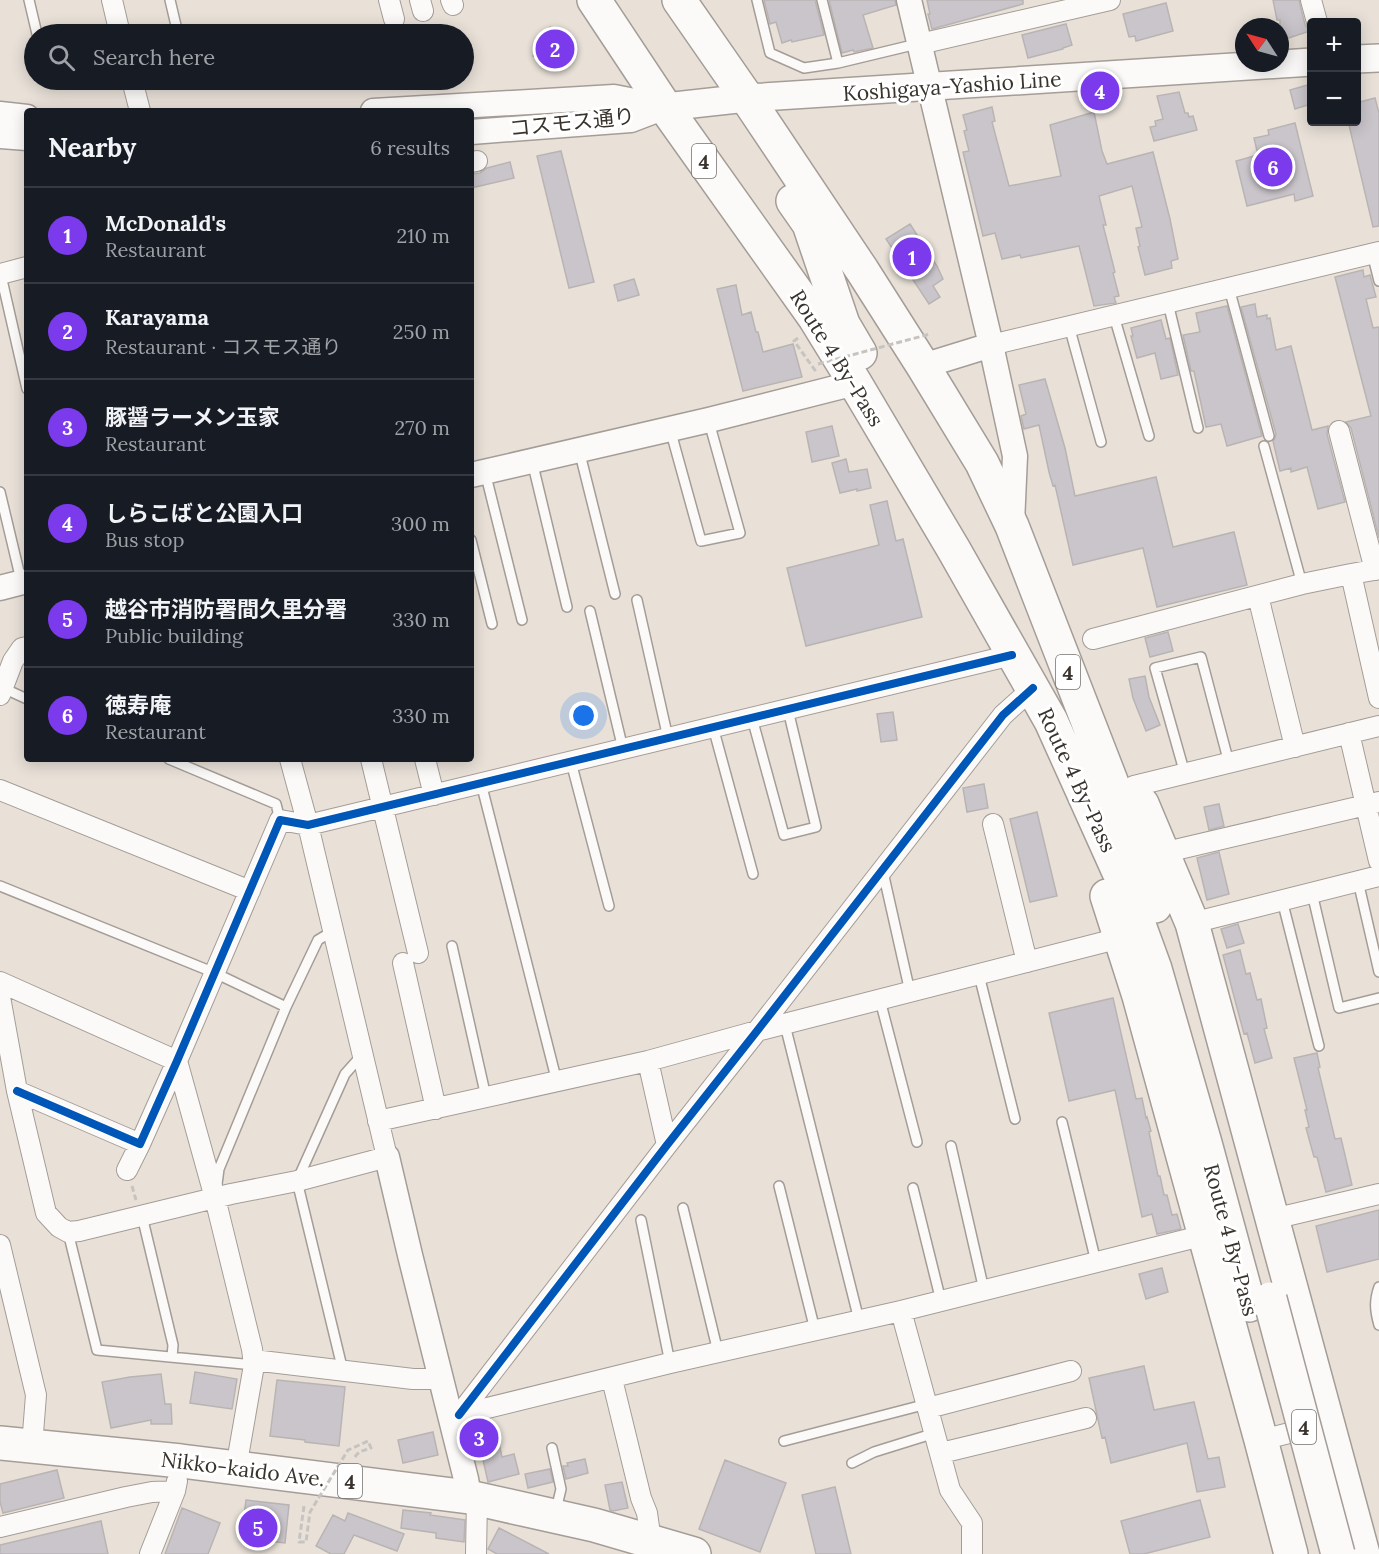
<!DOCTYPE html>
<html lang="en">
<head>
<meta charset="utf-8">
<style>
	body { margin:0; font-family:Lora,"Noto Sans JP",serif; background:#20242c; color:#f1f3f6 }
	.controls { position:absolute; right:18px; top:18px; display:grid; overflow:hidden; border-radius:6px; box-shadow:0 3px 15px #0003 }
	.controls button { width:54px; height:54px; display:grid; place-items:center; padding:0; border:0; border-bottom:2px solid #363941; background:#171b24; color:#f1f3f6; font:30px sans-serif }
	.compass { position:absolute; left:1235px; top:18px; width:54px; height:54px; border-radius:50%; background:#171b24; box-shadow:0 3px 15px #0003; rotate:306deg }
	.you { position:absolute; left:584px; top:716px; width:21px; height:21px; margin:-15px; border:4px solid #fff; border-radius:50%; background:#1a73e8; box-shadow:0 0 0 9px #1a73e833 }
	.badge { display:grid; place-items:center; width:39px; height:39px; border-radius:50%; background:#7c3aed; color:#fff; font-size:20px; font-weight:700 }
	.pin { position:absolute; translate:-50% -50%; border:3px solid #fff; box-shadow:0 2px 6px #0006 }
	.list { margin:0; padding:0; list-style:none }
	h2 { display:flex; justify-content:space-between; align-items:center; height:78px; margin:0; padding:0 24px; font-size:26px }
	h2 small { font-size:20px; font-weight:400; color:#9ea1a6 }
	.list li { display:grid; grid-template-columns:39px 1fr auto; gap:18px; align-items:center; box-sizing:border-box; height:96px; padding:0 24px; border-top:2px solid #363941 }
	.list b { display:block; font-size:22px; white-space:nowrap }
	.list p { margin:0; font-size:20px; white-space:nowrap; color:#9ea1a6 }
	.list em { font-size:20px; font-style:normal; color:#9ea1a6 }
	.icon { flex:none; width:33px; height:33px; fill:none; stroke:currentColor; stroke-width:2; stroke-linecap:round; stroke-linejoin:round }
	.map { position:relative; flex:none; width:1379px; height:1554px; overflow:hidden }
	.search { position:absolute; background:#171b24; box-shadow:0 3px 15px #0003; left:24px; top:24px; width:450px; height:66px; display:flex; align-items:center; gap:15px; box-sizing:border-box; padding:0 21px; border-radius:33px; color:#9ea1a6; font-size:22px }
	.panel { position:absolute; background:#171b24; box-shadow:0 3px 15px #0003; left:24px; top:108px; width:450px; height:654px; border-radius:6px }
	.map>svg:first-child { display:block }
</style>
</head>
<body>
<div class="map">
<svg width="1379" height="1554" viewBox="0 0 1379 1554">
	<rect width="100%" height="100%" fill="#e9e1d8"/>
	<path fill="#cac5ca" stroke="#b9b4b4" stroke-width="1.5" d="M764,0h51l9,35 -32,7 -1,-2 -9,3 -6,-21 -6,2z
		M829,0h66l1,5 -33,10 10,33 -19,4 -1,-2 -11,3z
		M927,0h96v4l-91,25 -4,-15h2z
		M1273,0h26l6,25 5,6 -30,10v-21h-3z
		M1166,3l7,28 -37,10 -1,-5 -6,1 -6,-23z
		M1066,24l6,21 -9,3v1l-35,9 -6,-23z
		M550,27l24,14 -16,29 -25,-14z
		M1311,84v20l-16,5 -5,-19z
		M1179,92l6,21h3l1,4 4,-1 4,14 -43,11 -4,-14 6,-1 -1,-5 8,-2 -6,-23z
		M1375,98l4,15v113l-6,1 -24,-102 7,-1v-21z
		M992,107l3,14 -3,1 17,64 52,-10 -11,-51 44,-13 8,39 5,13 46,-12 17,67 8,40 -7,2 1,7 -27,7 -7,-28 2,-1 -4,-18 6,-1 -10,-41 -33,10 7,29h-3l12,47 -2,1 6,23 -5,1 2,6 -22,3 -15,-60 -58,12 -1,-3 -18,4 -7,-26 -12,3 -20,-84 6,-1 -5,-20 3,-1 -4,-15z
		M1295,123l18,73 -18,5 -1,-7 -47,12 -11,-45 22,-6 -4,-17 15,-3 -1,-5z
		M561,151l33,131 -25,6 -32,-132z
		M510,162l4,16 -43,10v-14l9,-1 7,-5z
		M910,224l27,42 6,13 -10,7 7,11 -11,7 -43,-65z
		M1363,270l1,7 6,-2 6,22 -10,2 7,29 6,-1v211l-28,-110 -5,-6 25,-6 -36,-139z
		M634,279l5,16 -21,6 -4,-16z
		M736,285l6,30 9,-3 5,20h2l5,20 30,-8 9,33 -59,14 -26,-102z
		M1255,304l2,13 10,-2v4l3,-1 6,32 15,-4 21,84 16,-4 -1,8 18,68 -27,7 -11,-42 -16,5v-4l-11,3 -7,-30 2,-3 1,-4 -35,-127z
		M1227,306l35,130 -35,10 -6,-22 -15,3 -12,-56h-3l-8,-36 17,-3 -4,-19z
		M1161,320l5,19 4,-1 8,37 -17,4 -6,-26 -18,5 -6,-22h2l-2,-8z
		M1045,379l20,69 10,48 81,-19 17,70 61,-15 13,53 -90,22 -14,-59 -70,17 -18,-80 -2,1 -4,-14 -10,-47 -15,4 -3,-13 5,-2 -7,-29z
		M832,426l7,30 -27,6 -6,-30z
		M846,459l3,13 18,-3 4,19 -14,3v-2l-17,4 -8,-30z
		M887,501l9,40 7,-2 19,78 -116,29 -19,-78 92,-23 -9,-40z
		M1168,632l5,19 -23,6 -5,-19z
		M1145,676l4,21 11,28 -14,6 -13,-33 -4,-19z
		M893,712l4,28 -16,2 -4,-28z
		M984,784l4,24 -21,4 -4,-24z
		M1219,804l5,22 -15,4 -5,-23z
		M1037,812l20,84 -27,6 -20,-83z
		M1219,852l10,42 -22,6 -10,-42z
		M1238,924l6,19 -17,5 -6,-19z
		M1240,950l6,24 4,-1 7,27 4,-1 6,29 -3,1 8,29 -17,5 -8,-30 -3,1 -21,-79z
		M1113,998l23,101 6,-1 4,20 1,-1 4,14 -2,1 9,44h2l4,19h3l5,20 5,-1 4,15 -24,5 -5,-20 -10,3 -27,-127 -46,11 -20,-88z
		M1317,1053l3,14 -2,1 17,71 6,-1 11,47 -26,7 -9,-35h-3l-8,-29 3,-1 -4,-17h2l-13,-52z
		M1379,1210v49l-52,13 -11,-46z
		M1162,1268l6,24 -22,7 -7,-25z
		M1144,1366l10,44 40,-8 14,57 11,-2 6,30 -28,5 -10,-49 -76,20 -6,-26 -3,1 -13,-60z
		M195,1372l42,7 -5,30 -42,-6z
		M161,1374l4,30h6l1,20h-21v-4l-40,8 -9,-46 28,-5z
		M277,1380l68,7 -6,59 -34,-4v-2l-35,-4z
		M496,1429l6,28 12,-3 5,20 -31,8 -11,-49z
		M433,1432l5,23 -35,8 -5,-23z
		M585,1459l3,14 -22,6 -3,-13h5l-1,-3z
		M725,1460l61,23 -26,69 -61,-23z
		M550,1469l3,13 -25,6 -3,-14z
		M57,1470l7,28 -61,15 -3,-11v-18z
		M622,1482l6,26 -15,3 -3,-1 -5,-25z
		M835,1487l16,67h-35l-14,-59z
		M246,1500l43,5 -4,38 -44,-5z
		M1200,1500l10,37 -66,17h-14l-9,-33z
		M182,1508l38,15 -12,31h-43z
		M403,1510l28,3 -1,2 35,5 -1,22 -28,-4v-5l-35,-5z
		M348,1513l56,21 -7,17 -43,-16 -10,19h-13l-15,-8 17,-31 12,6z
		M101,1521l7,33h-108v-9z
		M499,1528l50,26h-52l-9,-5z"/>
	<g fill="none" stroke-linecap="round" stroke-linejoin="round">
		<g stroke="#a49d97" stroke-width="12">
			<path id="service" d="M29,0l8,34
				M170,0l8,34
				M757,0l13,53 34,15 34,-5 -16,-63
				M838,63l79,-19
				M48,80l1,3 15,-3
				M1372,253l7,28
				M0,271l27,118
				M1229,288l40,148
				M1168,303l30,125
				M1114,316l35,120
				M1069,326l32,116
				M670,429l31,112 39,-8 -31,-111
				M1264,446l38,138
				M579,450l36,144
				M532,461l35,146
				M485,472l37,148
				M0,492l21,88
				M471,540l21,84
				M637,600l31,138
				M590,611l33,138
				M3,688l24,11
				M752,718l32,117 32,-8 -28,-117
				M713,727l40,147
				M169,759l107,45 4,16
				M571,762l38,144
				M1185,774l-30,-106 46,-11 28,106
				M481,783l76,299
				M883,872l27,120
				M1358,881l21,91
				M0,886l215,87 71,34
				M1312,893l27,115 40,-10
				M1282,900l37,146
				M452,946l34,151
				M979,975l36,144
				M880,1000l37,142
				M785,1025l74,295
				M1062,1122l34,140
				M951,1146l33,144
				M217,1184l2,-15 67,-162 32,-67 15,-9
				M779,1186l36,144
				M913,1188l28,113
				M683,1208l35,144
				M142,1216l31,129 -1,12
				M641,1220l29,143
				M68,1232l29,118 157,15
				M1379,1287c-5,14 -4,24 0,38
				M343,1371l-46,-190 48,-107 17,-19
				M784,1441l143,-37
				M552,1448l9,41 -5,21
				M852,1463l22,-11 61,-19"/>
		</g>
		<g stroke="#a49d97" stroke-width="22">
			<path id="minor" d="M112,0l8,34
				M389,0l5,19
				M420,0l3,11
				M451,0l2,5
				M1311,0l6,22
				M920,44l190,-44
				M132,80l8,31
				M471,162l6,-1
				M0,274l27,-7
				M991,345l388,-93
				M1339,431l36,139
				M1351,574l28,124
				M1258,596l37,151
				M1093,639l209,-55 49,-10 28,-5
				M0,695l13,-34 9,-13 5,-1
				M1349,733l30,128
				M371,759l47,194
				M425,759l9,36
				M1134,786l245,-60
				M0,790l250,101
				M993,824l34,138
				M1162,853l217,-51
				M1192,923l187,-47
				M403,963l33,146
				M0,982l177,79
				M0,997l17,94 29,122 13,14 9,5 11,-1 152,-37 66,-13 90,-24 -79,-332 -18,-66
				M177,1061l38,137 37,151 2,16 -18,103
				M648,1061l19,84
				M17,1091l123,53 37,-83 103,-241 28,5 704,-170
				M378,1121l270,-60 109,-30 363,-93
				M127,1170l13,-26
				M1273,1219l106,-25
				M0,1245l36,150 -4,51
				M901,1311l49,179 22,33v31
				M253,1360l160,19h29
				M612,1379l29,119 6,15 5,35
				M928,1408l143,-37
				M459,1415l208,-270 90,-114 246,-316 30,-27
				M455,1416l215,-53 231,-52 304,-76
				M1261,1440l53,-13
				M941,1453l145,-35
				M0,1527l126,-30 26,-5 23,-1
				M150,1554l25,-63 2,-10
				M476,1554l1,-55"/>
		</g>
		<g stroke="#a49d97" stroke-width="27">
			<path id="tertiary" d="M909,0l82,345 24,111 -3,67
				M373,111l241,-14 51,10
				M0,114l27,3
				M471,132l160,-12 34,-13
				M0,136l27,2
				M923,366l68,-21
				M471,475l238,-55 146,-37
				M0,588l27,-7
				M387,1157l23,98 56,224 3,18"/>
		</g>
		<g stroke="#a49d97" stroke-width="30">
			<path id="secondary" d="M1356,59l23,-1
				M665,107l82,-9 565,-36"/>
		</g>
		<g stroke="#a49d97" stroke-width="36">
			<path id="trunk" d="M594,0l71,107 150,211 40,65 99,167 97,171 72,160 32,88 50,174 44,162
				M679,0l68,98 115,172 61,96 59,97 30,63 111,286 32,94
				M793,201l16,23 34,100 17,29
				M1142,804l50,119 171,631
				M1107,896l32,100 122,444 30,114
				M0,1443l181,18 288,36 125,28 100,29"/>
		</g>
		<path stroke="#c6c3c0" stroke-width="3" stroke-dasharray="6 3" stroke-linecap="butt" d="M798,338l-4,3 23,32
			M132,1186l4,14"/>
		<use href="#service" stroke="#fcfaf9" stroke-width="9"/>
		<use href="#minor" stroke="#fcfaf9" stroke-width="20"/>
		<use href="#tertiary" stroke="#fcfaf9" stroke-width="24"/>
		<use href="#secondary" stroke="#fcfaf9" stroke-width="27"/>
		<use href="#trunk" stroke="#fcfaf9" stroke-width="33"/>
		<g stroke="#a49d97" stroke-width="36" stroke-linecap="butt">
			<path id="trunk-bridge" d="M1270,1299l68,255"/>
		</g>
		<path stroke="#c6c3c0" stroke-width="3" stroke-dasharray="6 3" stroke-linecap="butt" d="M818,364l112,-30
			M304,1506l-5,36h7l4,-30 38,-62 20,-9 3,7 -12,4 -5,6"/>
		<use href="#trunk-bridge" stroke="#fcfaf9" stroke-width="33"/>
		<g stroke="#fff" stroke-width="11">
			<path id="cycleway" d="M17,1091l123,53 37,-83 103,-241 28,5 704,-170
				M459,1415l208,-270 90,-114 246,-316 30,-27"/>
		</g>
		<use href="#cycleway" stroke="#0057b8" stroke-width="8"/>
	</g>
	<g text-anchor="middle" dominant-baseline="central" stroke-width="6" stroke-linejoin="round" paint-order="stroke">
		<g fill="#fff" stroke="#74706c" stroke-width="1.5">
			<rect x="692" y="144" width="24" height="34" rx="4.5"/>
			<rect x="1056" y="655" width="24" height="34" rx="4.5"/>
			<rect x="1292" y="1410" width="24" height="34" rx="4.5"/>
			<rect x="338" y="1464" width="24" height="34" rx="4.5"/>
		</g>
		<g font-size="20" font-weight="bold" fill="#39332d">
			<text x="704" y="161">4</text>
			<text x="1068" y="672">4</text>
			<text x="1304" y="1427">4</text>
			<text x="350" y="1481">4</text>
		</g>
		<g font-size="21" fill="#39332d" stroke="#fff">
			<text transform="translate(952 86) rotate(-4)">Koshigaya-Yashio Line</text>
			<text transform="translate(572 122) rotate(-6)">コスモス通り</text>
			<text transform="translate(837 358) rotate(58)">Route 4 By-Pass</text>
			<text transform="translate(1077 780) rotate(65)">Route 4 By-Pass</text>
			<text transform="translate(1231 1240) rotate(75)">Route 4 By-Pass</text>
			<text transform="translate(243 1469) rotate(7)">Nikko-kaido Ave.</text>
		</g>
	</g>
</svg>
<div class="controls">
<button>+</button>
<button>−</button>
</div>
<svg class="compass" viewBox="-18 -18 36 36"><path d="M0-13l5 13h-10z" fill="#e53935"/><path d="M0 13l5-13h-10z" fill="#9ea1a6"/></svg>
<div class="you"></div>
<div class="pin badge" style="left:912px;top:257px">1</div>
<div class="pin badge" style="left:555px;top:49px">2</div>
<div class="pin badge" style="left:479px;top:1438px">3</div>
<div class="pin badge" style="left:1100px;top:91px">4</div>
<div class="pin badge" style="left:258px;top:1528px">5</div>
<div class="pin badge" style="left:1273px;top:167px">6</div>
<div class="search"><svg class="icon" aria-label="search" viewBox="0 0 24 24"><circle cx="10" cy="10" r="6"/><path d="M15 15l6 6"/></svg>Search here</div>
<section class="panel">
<h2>Nearby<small>6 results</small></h2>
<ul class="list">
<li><span class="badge">1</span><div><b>McDonald's</b><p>Restaurant</p></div><em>210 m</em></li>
<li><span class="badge">2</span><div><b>Karayama</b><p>Restaurant · コスモス通り</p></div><em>250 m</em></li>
<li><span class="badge">3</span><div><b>豚醤ラーメン玉家</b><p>Restaurant</p></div><em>270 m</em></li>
<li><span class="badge">4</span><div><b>しらこばと公園入口</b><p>Bus stop</p></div><em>300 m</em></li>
<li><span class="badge">5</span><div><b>越谷市消防署間久里分署</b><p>Public building</p></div><em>330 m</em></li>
<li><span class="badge">6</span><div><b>徳寿庵</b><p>Restaurant</p></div><em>330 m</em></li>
</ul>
</section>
</div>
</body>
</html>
